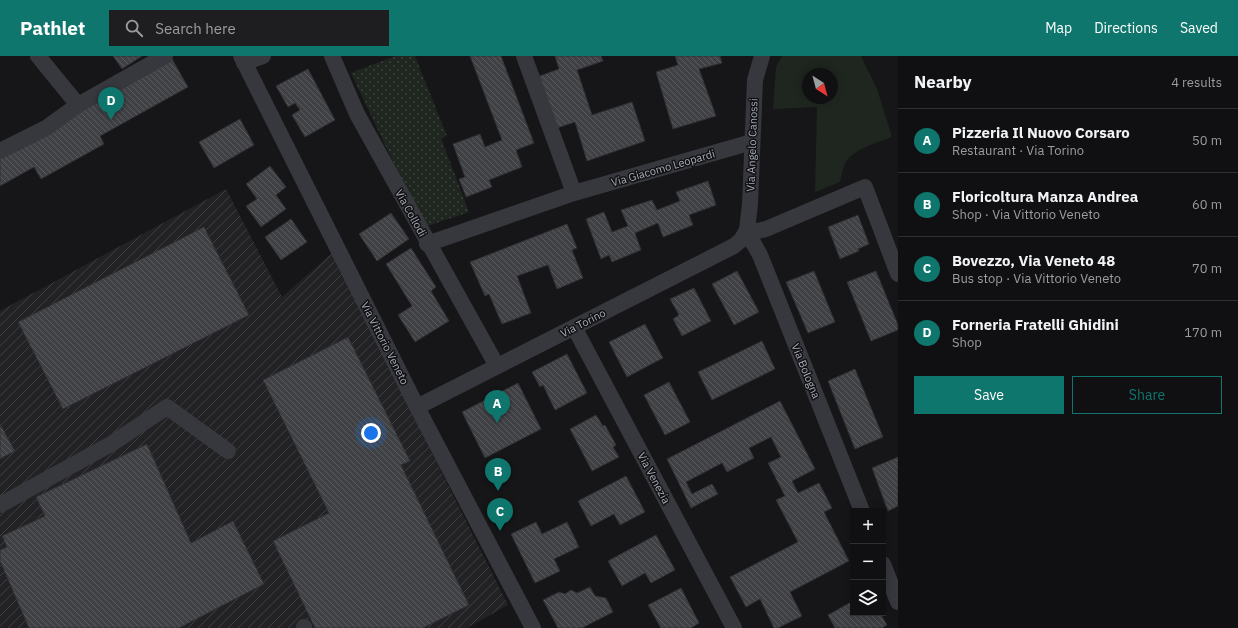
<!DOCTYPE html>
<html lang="en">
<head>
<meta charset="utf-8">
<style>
	body { margin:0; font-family:"IBM Plex Sans",sans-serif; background:#1e1e20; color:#f1f3f6 }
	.controls { position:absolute; right:12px; bottom:12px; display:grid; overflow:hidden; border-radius:0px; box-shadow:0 2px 10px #0003 }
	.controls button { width:36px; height:36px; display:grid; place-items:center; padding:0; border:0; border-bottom:1px solid #303032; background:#101012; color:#f1f3f6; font:20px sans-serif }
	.compass { position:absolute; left:802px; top:12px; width:36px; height:36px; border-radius:50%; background:#101012; box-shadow:0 2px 10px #0003; rotate:144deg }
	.you { position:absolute; left:371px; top:377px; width:14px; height:14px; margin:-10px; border:3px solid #fff; border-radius:50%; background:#1a73e8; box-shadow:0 0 0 6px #1a73e833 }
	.badge { display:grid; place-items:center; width:26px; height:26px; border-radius:50%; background:#0f766e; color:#fff; font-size:13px; font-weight:700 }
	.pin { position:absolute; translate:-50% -33px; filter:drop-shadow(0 1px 2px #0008) }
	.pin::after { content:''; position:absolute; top:21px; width:14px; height:12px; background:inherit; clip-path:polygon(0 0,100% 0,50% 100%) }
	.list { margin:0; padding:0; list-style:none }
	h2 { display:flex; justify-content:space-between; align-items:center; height:52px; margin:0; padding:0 16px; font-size:17px }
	h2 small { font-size:13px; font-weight:400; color:#9c9d9f }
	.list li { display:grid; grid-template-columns:26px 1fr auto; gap:12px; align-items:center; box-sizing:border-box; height:64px; padding:0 16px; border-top:1px solid #303032 }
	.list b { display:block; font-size:15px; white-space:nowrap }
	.list p { margin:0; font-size:13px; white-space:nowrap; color:#9c9d9f }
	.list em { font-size:13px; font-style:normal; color:#9c9d9f }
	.actions { display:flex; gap:8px; padding:12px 16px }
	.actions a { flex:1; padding:9px 0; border:1px solid #0f766e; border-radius:0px; text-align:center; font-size:14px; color:#0f766e }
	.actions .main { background:#0f766e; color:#fff }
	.icon { flex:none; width:22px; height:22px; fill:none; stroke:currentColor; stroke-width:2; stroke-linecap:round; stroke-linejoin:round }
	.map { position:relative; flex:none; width:898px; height:572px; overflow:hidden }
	header { display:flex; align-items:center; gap:24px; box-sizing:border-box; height:56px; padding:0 20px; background:#0f766e; color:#fff }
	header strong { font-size:19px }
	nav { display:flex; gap:22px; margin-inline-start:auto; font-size:14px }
	.search { width:280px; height:36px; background:#1e1e20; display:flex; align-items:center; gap:10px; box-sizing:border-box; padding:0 14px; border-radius:0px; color:#9c9d9f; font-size:15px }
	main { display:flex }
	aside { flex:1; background:#101012 }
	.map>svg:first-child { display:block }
</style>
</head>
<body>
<header>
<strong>Pathlet</strong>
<div class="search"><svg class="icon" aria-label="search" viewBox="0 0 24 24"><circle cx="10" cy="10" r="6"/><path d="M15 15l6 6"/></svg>Search here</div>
<nav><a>Map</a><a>Directions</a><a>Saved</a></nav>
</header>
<main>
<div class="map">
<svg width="898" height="572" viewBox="0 0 898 572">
	<defs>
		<pattern id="industrial-furrows" width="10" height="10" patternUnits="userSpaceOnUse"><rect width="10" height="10" fill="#222225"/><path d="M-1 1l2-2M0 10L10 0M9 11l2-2" fill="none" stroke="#3f3f43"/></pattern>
		<pattern id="park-dots" width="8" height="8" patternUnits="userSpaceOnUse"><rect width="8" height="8" fill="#1e261f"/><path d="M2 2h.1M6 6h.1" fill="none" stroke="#3c433d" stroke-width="1.8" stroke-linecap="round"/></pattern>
		<pattern id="building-back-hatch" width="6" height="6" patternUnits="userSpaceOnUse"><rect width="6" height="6" fill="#404145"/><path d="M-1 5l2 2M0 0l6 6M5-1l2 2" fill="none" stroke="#595a5e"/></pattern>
	</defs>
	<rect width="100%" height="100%" fill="#161618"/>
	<path fill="url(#industrial-furrows)" d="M226,133l56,108 50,-44 176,352 -41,23h-467v-317z"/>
	<path fill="#1e261f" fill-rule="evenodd" d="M782,0h79l16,33 15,48c-13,5 -31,10 -41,19 -7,5 -9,17 -11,26l-25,10 2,-85 -44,2 3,-42zM808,18h24v24h-24z"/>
	<path fill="url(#park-dots)" d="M395,0h20l32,80 -6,2 28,74 -45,15 -73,-154z"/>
	<path fill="url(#building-back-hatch)" stroke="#303034" d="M113,0h29l-20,13z
		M470,0h31l33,87 -18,7 6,17 -33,13 3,7 -26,10 -7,-18 6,-2 -12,-33 27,-10 5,13 17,-7z
		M555,0h46l2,5 -26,9 15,45 40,-13 13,39 -58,20 -12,-39 -21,7 -17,-52 22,-8z
		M675,0h45l2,7 -23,6 17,47 -43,13 -17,-57 22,-7z
		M172,3l16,28 -88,49 4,8 -63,35 -7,-12 -34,19v-31z
		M308,13l27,51 -30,17 -13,-22 8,-5 -5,-7 -7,4 -12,-21z
		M240,63l14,26 -40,23 -15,-26z
		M270,110l16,21 -10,8 10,14 -25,18 -15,-21 11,-7 -11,-15z
		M708,125l8,24 -27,10 4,10 -30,12 -5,-14 -23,10 6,17 -29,12 -3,-7 -8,4 -15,-40 18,-7 8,20 16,-6 -7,-16 31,-10 5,10 23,-9 -4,-9z
		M391,157l18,26 -32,22 -18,-27z
		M858,159l11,29 -11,5 1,2 -19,8 -12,-32z
		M291,163l16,23 -26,18 -16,-23z
		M567,168l10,24 -5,2 11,28 -26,11 -9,-24 -31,11 14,37 -29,11 -13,-30 -4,2 -15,-34z
		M204,171l45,88 -186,94 -45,-87z
		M411,192l25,39 -5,4 18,30 -34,21 -17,-27 14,-9 -26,-42z
		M737,215l22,41 -25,13 -22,-41z
		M814,215l21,51 -27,11 -22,-51z
		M876,215l22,54v5l-27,11 -24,-59z
		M694,232l17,33 -29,15 -9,-17 6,-4 -9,-16z
		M645,268l18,34 -36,19 -18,-35z
		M348,281l62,124 -9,4 68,140 -46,23h-108l-42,-87 56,-28 -66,-133z
		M762,285l13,28 -63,31 -14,-28z
		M567,298l20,39 -32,17 -12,-25 -3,2 -8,-15z
		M855,313l28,68 -28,12 -27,-68z
		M669,326l21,40 -25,13 -21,-40z
		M518,327l23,46 -56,29 -23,-46z
		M780,345l35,68 -23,12 6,12 21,-10 13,25 -8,4 25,49 -59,31 12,24 -24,12h-4l-14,-29 -14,8 -16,-30 68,-35 -22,-42 9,-4 -17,-33 13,-6 -10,-20 -22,11 5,10 -27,14 -5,-9 -36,19 6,12 20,-10 6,10 -27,14 -24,-49z
		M596,359l7,11 2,-1 11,20 -3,2 6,10 -27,14 -22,-42z
		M0,368l15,27 -15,8z
		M147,388l44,99 42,-22 31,63 -85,44h-150l-29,-67v-11l7,-3 -5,-11 43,-20 -9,-19z
		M898,401v49l-10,5 -16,-43z
		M626,420l19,36 -25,13 -6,-11 -23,12 -13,-25z
		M536,466l6,12 25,-12 12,25 -25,12 6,12 -25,12 -24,-49z
		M656,479l19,35 -24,13 -6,-10 -23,13 -14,-25z
		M590,531l5,9 11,2 7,14 -31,16h-24l-15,-28 16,-8 6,2 6,-4 6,3z
		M681,532l18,35 -8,5h-30l-13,-23z
		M853,545v12h27l7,12 -5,3h-47l-7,-13z"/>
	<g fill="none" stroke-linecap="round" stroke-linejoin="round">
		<path stroke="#37383d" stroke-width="16" d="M38,0l40,49
			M241,0l176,351 116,221
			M332,0l25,58 140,252
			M524,0l50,137
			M244,7l19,-7
			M0,95l46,-23 32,-23 87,-49
			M745,178l6,5 9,16 102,256
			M745,178l21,-5 99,-42 33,87
			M427,188l147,-51 178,-51
			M574,271l160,301
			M417,351l317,-161 7,-6 6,-10 3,-26 5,-124 7,-24
			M0,449l111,-61 56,-37 61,44
			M883,508l15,38
			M304,572v-1"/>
	</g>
	<g text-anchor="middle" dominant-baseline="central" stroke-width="3" stroke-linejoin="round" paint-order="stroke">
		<g font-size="11" fill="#a8adb8" stroke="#111113">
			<text transform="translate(752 89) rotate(-88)">Via Angelo Canossi</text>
			<text transform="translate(663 112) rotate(-16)">Via Giacomo Leopardi</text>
			<text transform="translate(411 157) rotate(61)">Via Collodi</text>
			<text transform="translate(583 267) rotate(-27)">Via Torino</text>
			<text transform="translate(385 287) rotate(63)">Via Vittorio Veneto</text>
			<text transform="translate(806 315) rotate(68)">Via Bologna</text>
			<text transform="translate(654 422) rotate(62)">Via Venezia</text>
		</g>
	</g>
</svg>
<div class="controls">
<button>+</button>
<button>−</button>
<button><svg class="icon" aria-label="layers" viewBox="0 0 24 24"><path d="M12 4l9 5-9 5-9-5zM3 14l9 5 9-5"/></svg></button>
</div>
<svg class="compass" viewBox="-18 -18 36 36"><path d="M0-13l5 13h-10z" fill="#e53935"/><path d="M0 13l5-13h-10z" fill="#9c9d9f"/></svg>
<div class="you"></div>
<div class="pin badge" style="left:497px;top:367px">A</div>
<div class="pin badge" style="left:498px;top:435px">B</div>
<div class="pin badge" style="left:500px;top:475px">C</div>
<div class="pin badge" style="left:111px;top:64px">D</div>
</div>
<aside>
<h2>Nearby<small>4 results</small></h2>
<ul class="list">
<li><span class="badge">A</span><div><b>Pizzeria Il Nuovo Corsaro</b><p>Restaurant · Via Torino</p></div><em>50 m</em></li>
<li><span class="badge">B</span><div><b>Floricoltura Manza Andrea</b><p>Shop · Via Vittorio Veneto</p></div><em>60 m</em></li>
<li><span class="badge">C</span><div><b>Bovezzo, Via Veneto 48</b><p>Bus stop · Via Vittorio Veneto</p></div><em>70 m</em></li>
<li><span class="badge">D</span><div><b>Forneria Fratelli Ghidini</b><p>Shop</p></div><em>170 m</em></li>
</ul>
<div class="actions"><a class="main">Save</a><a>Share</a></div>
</aside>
</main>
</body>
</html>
